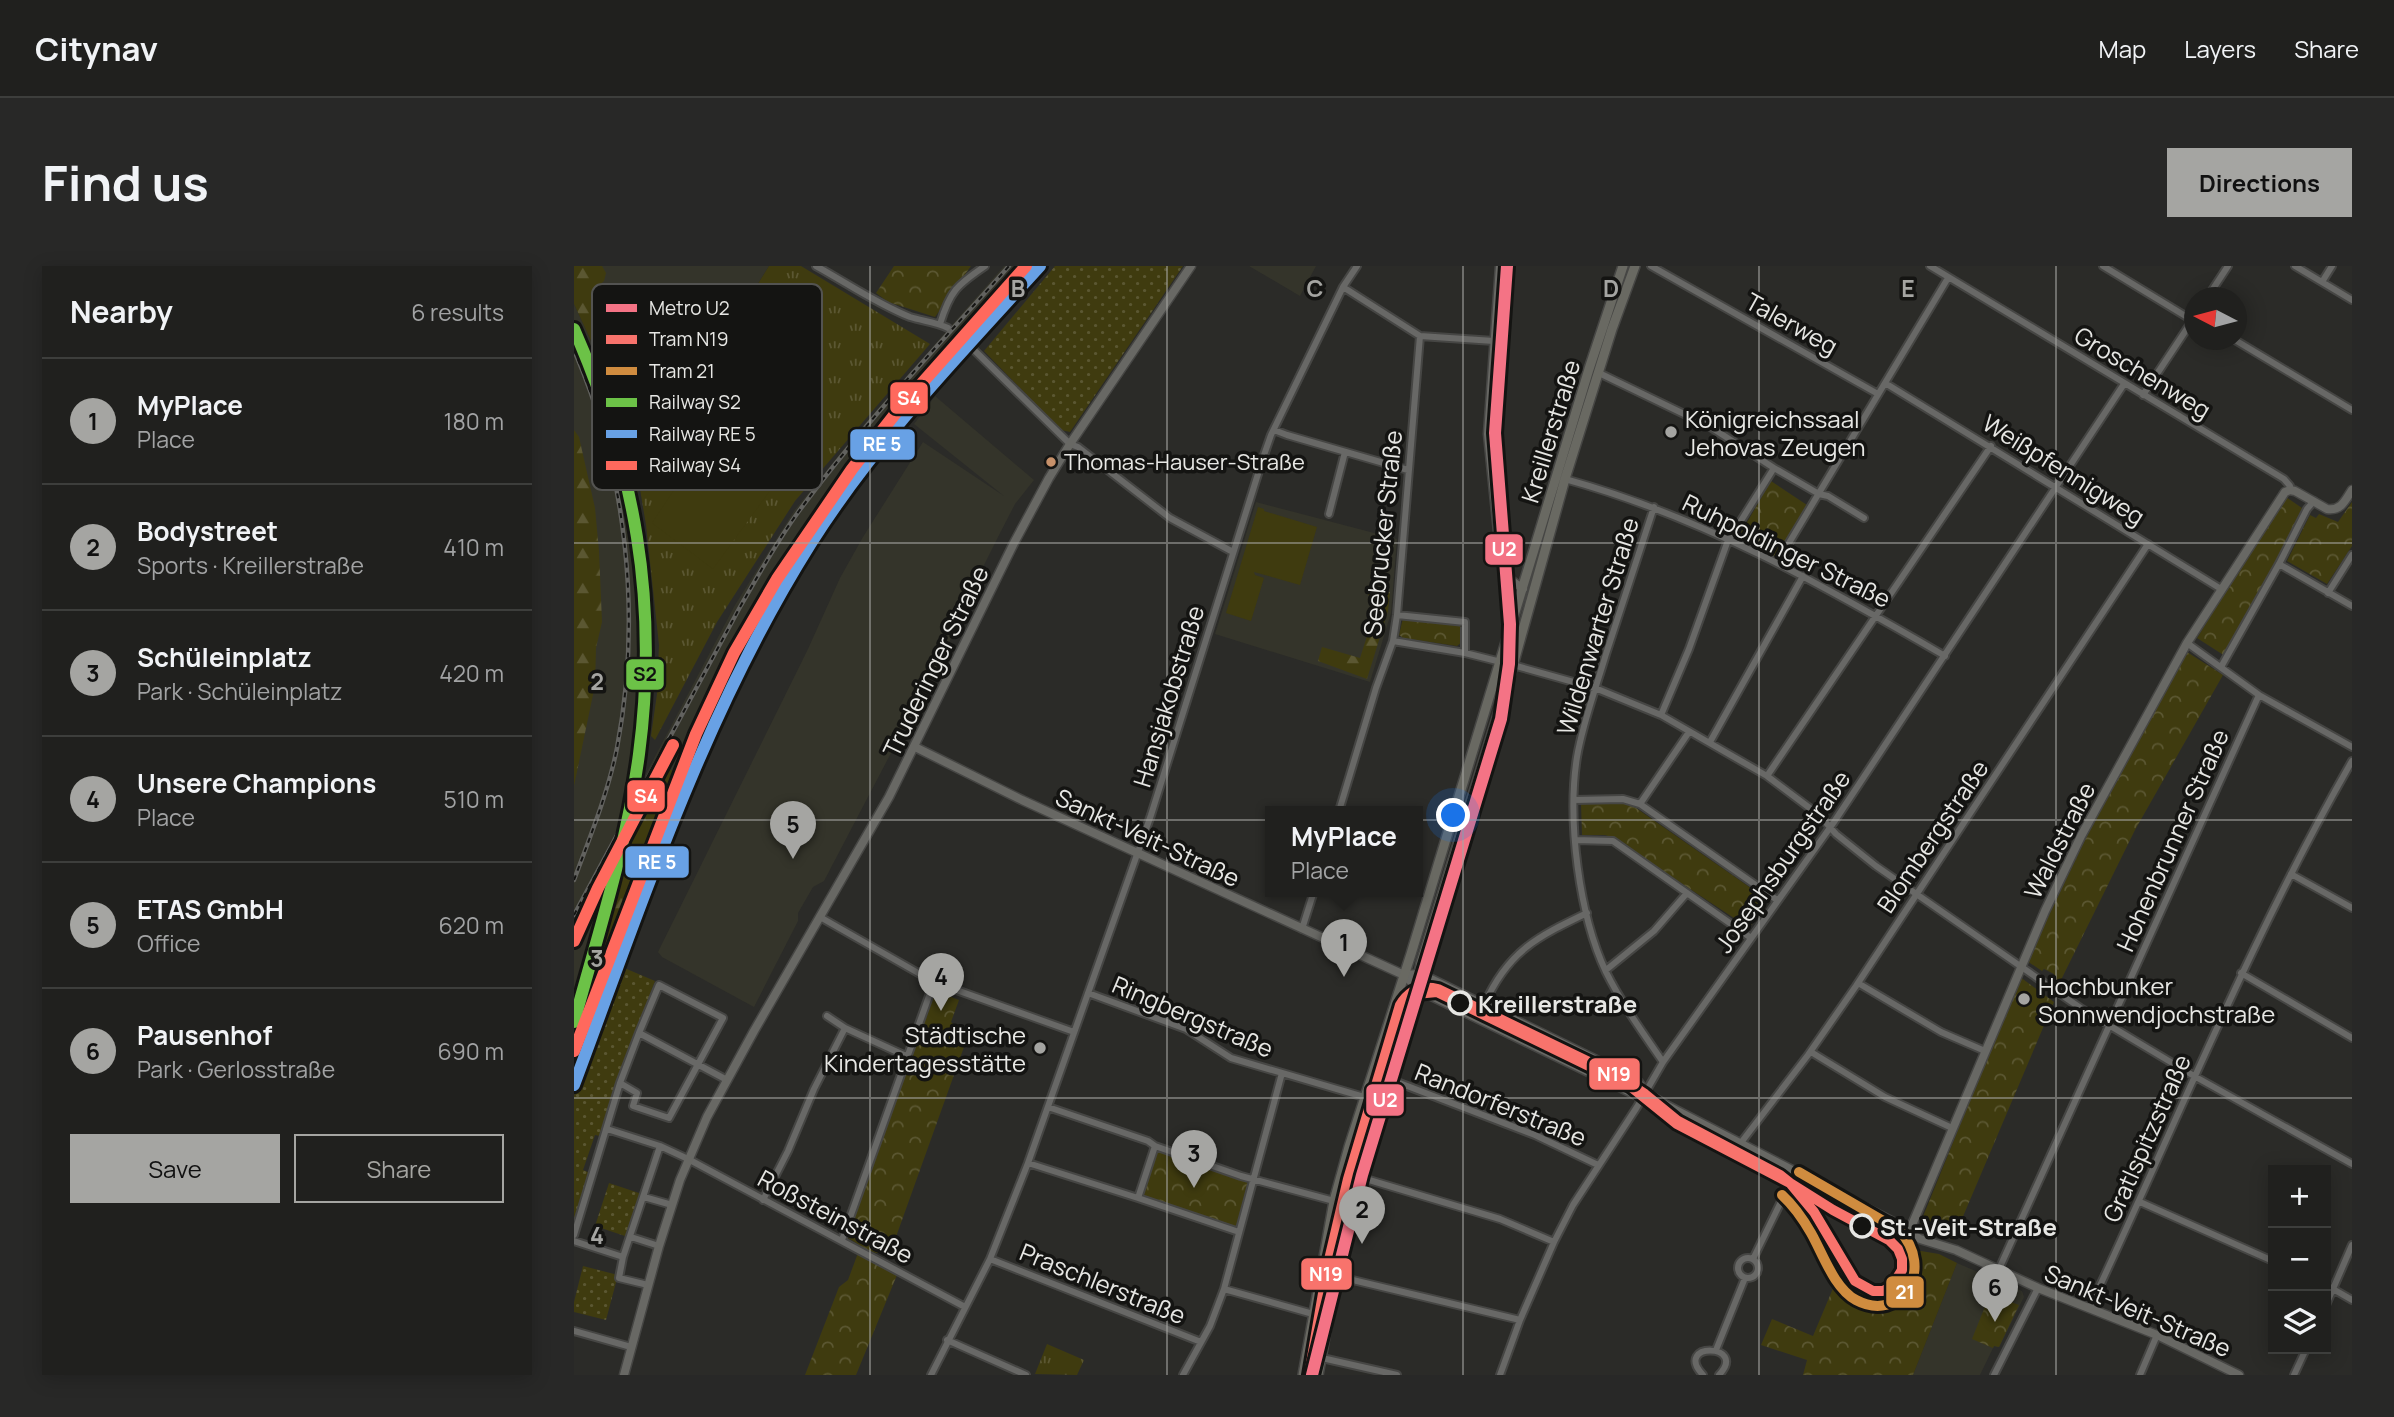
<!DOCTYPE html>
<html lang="en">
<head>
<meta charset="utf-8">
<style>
	body { margin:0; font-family:Manrope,sans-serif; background:#282827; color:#f1f3f6 }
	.controls { position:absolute; right:21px; bottom:21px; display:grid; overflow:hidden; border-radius:0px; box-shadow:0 4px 18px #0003 }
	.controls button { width:63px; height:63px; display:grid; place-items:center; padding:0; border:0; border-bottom:2px solid #3d3e3c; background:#20201e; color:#f1f3f6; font:35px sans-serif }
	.compass { position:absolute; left:1610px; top:21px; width:63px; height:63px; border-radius:50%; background:#20201e; box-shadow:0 4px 18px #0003; rotate:276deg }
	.you { position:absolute; left:880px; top:550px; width:24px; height:24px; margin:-18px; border:5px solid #fff; border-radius:50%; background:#1a73e8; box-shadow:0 0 0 10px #1a73e833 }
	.badge { display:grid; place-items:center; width:46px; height:46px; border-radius:50%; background:#a5a5a2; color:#111; font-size:23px; font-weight:700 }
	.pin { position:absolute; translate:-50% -58px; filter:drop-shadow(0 2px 4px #0008) }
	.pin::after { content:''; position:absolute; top:37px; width:24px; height:21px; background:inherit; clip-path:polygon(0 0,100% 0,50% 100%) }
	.popup { position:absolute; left:691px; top:540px; width:158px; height:91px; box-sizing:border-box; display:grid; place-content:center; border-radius:0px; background:#20201e; filter:drop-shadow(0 2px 5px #0005); font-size:23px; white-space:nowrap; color:#a2a3a4 }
	.popup b { font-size:26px; color:#f1f3f6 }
	.popup::after { content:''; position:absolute; left:50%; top:100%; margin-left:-14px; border:14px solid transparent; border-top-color:#20201e }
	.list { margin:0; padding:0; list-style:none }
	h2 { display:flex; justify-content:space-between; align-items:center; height:91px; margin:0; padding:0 28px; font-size:30px }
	h2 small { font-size:23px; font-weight:400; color:#a2a3a4 }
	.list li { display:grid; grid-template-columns:46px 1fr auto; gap:21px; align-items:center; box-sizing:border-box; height:126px; padding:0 28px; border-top:2px solid #3d3e3c }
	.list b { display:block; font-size:26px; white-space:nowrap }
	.list p { margin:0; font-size:23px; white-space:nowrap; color:#a2a3a4 }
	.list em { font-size:23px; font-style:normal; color:#a2a3a4 }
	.actions { display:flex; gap:14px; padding:21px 28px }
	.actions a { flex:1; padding:16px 0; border:2px solid #a5a5a2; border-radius:0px; text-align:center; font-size:24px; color:#a5a5a2 }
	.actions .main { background:#a5a5a2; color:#111 }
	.icon { flex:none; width:38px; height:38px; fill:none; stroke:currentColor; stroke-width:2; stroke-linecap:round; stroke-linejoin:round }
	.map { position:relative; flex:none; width:1778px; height:1109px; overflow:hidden; border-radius:0px }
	header { display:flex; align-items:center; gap:42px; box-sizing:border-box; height:98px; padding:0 35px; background:#20201e; border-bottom:2px solid #3d3e3c }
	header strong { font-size:33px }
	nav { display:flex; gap:38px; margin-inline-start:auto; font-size:24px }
	.intro { display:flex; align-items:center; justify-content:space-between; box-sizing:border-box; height:168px; padding:0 42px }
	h1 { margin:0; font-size:49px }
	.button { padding:18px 32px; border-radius:0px; background:#a5a5a2; color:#111; font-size:24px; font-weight:700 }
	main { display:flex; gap:42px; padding:0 42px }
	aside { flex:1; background:#20201e; border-radius:0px; box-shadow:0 4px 18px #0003 }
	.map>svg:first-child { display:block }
</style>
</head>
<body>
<header>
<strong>Citynav</strong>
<nav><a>Map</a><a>Layers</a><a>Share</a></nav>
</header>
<div class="intro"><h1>Find us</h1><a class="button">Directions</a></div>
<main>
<aside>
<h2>Nearby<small>6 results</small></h2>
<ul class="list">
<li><span class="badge">1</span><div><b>MyPlace</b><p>Place</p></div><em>180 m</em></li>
<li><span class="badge">2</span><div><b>Bodystreet</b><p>Sports · Kreillerstraße</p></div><em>410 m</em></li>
<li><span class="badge">3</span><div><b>Schüleinplatz</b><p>Park · Schüleinplatz</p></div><em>420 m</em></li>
<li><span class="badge">4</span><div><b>Unsere Champions</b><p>Place</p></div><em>510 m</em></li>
<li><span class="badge">5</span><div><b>ETAS GmbH</b><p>Office</p></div><em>620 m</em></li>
<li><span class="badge">6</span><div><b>Pausenhof</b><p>Park · Gerlosstraße</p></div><em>690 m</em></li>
</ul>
<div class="actions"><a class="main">Save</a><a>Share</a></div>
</aside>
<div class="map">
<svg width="1778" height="1109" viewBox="0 0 1778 1109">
	<defs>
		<pattern id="grass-tufts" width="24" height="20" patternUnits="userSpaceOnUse" patternTransform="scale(1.75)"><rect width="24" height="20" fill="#3f3b0f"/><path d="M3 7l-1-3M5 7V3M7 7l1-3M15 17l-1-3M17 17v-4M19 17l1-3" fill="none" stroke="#5b5732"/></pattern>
		<pattern id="forest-firs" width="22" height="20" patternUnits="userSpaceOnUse" patternTransform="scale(1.75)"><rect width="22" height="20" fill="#3f3b0f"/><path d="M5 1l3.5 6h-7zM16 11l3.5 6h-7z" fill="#5b5732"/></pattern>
		<pattern id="park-crowns" width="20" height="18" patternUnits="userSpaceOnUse" patternTransform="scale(1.75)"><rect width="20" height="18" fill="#3f3b0f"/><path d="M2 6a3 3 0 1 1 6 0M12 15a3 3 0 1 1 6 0" fill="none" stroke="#5b5732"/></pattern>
		<pattern id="garden-dots" width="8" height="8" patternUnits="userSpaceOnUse" patternTransform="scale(1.75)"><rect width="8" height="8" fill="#3f3b0f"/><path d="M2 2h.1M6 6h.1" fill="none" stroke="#5b5732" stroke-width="1.8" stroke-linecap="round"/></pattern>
	</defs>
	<rect width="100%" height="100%" fill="#2b2b28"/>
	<path fill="#34342a" d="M5,0h190l-38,60 33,24 -83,127 -21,-17 -12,-17z
		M430,0h41l-136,152 -90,120 -29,46 -55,106 -70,164 -91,242v-792l18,39 20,60 27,111 12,104 -2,79 -9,88 95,-180 59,-94 66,-82z
		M675,0h67l-16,30z
		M361,130l99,84 -19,24 -17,33 -32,64 3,3 -145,277 -11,6 -15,26v8l-44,86 -92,-50 -4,-5 150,-303 32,-71 23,-41 60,-95 81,54 -90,-72z
		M682,236l141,37 -6,74 -21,69 -155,-48z
		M1383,997l65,28 2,6 -25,50 -5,-1 -14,29h-67z"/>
	<path fill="url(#grass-tufts)" d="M195,0h32l129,78 -135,157 -78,121 -62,118 -4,-4 6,-42 2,-49 -13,-120 -7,-42 7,-15h18l13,9h4l83,-126 -33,-24z
		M473,1078l37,16 -7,15 -42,-1z"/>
	<path fill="url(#forest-firs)" d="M0,0h28l4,7 -2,8 -9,8c18,28 28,63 38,95 10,27 20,54 23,83l-10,1 -5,8 -5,25 -24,-98 -20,-60 -18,-39z
		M0,164l5,7 16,71 4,43 3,71 -6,26 -1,37 -21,101z
		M796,322l20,4 -2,19 -21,68 -49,-18 4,-14 38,11 17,-53 6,1 2,-5 -17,-6z
		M94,504h4l1,3c-5,14 -9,28 -15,41 -3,7 -8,13 -10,20 -7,24 -33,113 -48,128l-3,-6 32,-114z"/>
	<path fill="url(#park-crowns)" d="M320,0h77l-36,51 -47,-15 -12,-9z
		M1197,215l36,24 -27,45 -6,6 -35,-20z
		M1712,231l16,11 -29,61 -48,87 -28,-18 29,-47 1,-6z
		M1778,236v44l-25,38 -40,-23 23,-46 6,3 3,-4 19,8z
		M829,352l54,6 6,4 -1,14 -5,4 -54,-8 -4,-3z
		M1613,386l36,23 -88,155 -76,154 -7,-5 2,-5 -10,-5 -2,2 -15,-10 59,-123z
		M1048,536l14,6 132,92 -19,28 -136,-90 -8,-3h-23l-1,-32z
		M1446,711l34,25 -101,238 -33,-16z
		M362,725l23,9 -8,22 12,10 1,15 -72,201c-14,13 -30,-2 -44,-10v-4z
		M581,883l93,32 -13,50 -97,-34z
		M1341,984l24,4 18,9 -44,112h-110l4,-15 -46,-15 11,-26 41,17 26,-62c41,39 64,30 76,-24z
		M284,987l39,22 -41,100h-51l34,-88 9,-7z
		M1416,1028l29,11 -20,42 -5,-1 -1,2 -21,-9z"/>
	<path fill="url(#garden-dots)" d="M481,0h128l-113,166 -9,-2 -77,-79z
		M48,701l33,14 -38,100 -17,55 -5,-1 -12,35 7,3 -16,52v-129z
		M35,917l33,11 -14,43 -33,-11z
		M9,1000l35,9 -12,45 -32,-8v-10z"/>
	<path fill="#3f3b0f" d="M144,158l67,46 -72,99 -61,-46z
		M684,241l6,2v2l53,16 -17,58 -46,-13 1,3 9,3 -13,43 -25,-8z"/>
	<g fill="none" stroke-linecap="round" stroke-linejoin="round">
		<path stroke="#474744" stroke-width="6" stroke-dasharray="6 3" stroke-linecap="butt" d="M374,62l24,20"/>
		<g stroke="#464644" stroke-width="10">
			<path id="street" d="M242,0c31,17 61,38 94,51 13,4 26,5 38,11
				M1077,0l227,128
				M1356,0l354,213 6,7v4
				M1529,0l89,54
				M1721,0l57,34
				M1748,16l10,-16
				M769,21l77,49 74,5
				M1633,32l21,-32
				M366,58c10,-33 17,-39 45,-58
				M1661,74l117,70
				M398,82l98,96 8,3 92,71 63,34
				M1025,107l110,53 65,42 45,26 9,2 36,22
				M1311,117l336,206
				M1569,129l51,-77
				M700,164l13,5 121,35
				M991,213c138,38 258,106 380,177
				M1080,241c-16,49 -32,98 -48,147 -10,34 -23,68 -29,103 -10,63 2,158 29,215 16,32 37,61 57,90
				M755,248l16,-62
				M1203,297l171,-285
				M1705,298l73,42
				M1754,327l24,-38
				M823,349l68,7v31
				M819,375l72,12 36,9
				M1613,377l72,52 93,52
				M939,399l82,23 66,27 106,61 52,39 17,19 40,32 206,143 112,67 158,88
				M1647,401l58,-103 28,-55 7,-8
				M1087,449l28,-66 38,-106 47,-75
				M1136,476l93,-166
				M1193,510l224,-330
				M1000,534l49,-1 17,5 137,96
				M1066,538l49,-72
				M765,545l37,-123 17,-47 4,-26 23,-279
				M1001,574l38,1 138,97
				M1717,608l61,34
				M246,651l114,65 140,50
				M728,663l12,-38
				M1032,704l48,-39 33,-38
				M1667,707l111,65
				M1284,717l83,49 44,19
				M514,727l98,36 45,29 133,39
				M910,739c24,-54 53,-68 103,-92
				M253,750l18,12 61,28
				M1237,786l74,45 67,31
				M815,813l146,56 63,30
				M46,817l17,10 -4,13 36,12 54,-100 -64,-33 -20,48
				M474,841l100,34 7,5
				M33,863l53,17 28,13 277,148
				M1166,878l68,-89 48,-69 292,-442
				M454,897l110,35
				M785,911l141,42 54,23
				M70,931l28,8
				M189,934l25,-49 26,-62 31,-61
				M1566,936l133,59
				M665,966l-101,-34 17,-52 86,30 93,25
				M0,969l46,-152 19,-50 88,47
				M57,971l28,9
				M268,974l92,-258
				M0,975l49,16
				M1164 1002a10 10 0 1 1 20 0a10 10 0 1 1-20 0Z
				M416,993l211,83
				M1179,993l42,-86
				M1425,1003l260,-574
				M762,1010l184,44
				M74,1019l-29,-7 4,-21 37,-111
				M1752,1019l26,15
				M650,1023l89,25
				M1752,1039l26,-60
				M1516,1041c86,-183 161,-370 262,-546
				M0,1065l57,16
				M373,1074l79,35
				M1142,1084l29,-72
				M748,1092l75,17
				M357,1109l59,-116 38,-96 123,-348 112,-357 8,-23 72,-148 14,-21
				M609,1109l27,-49 14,-37 58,-216
				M926,1109l20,-55 34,-78 19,-37 64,-98 26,-45 171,-240 290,-438
				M1129,1109c-31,-33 46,-32 16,0
				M1420,1109l44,-87
				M1566,1109l17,-40
				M1720,1109l12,-26"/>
		</g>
		<g stroke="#464644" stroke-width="11">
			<path id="secondary" d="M926,0l-12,168 13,127 7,17 15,11
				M341,481l107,53 382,175 17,16 215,104 10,-2
				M830,709l15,-1 8,3 198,97 12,6 9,13 20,12 229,118 25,16 36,11 82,38 119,47 82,40
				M1335,966l136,-321 36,-75 106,-193 98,-151 5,-2 5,1 32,18c14,2 18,-8 25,-19
				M50,1109l35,-129 21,-66 27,-63 47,-86 135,-234 125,-254 35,-65 21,-34 121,-178"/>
		</g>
		<g stroke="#464644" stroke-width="12">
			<path id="primary" d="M729,1109l31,-174 15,-54 62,-193 178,-585 34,-103
				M744,1109c12,-65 22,-131 40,-195 20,-73 49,-143 63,-217l89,-287 55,-197 47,-150 23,-63"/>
		</g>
		<use href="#street" stroke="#686866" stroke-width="6"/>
		<use href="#secondary" stroke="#686864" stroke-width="8"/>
		<use href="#primary" stroke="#696962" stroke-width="9"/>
		<path stroke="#62625f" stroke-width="2" d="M1236,928l28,11 60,33c10,12 9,23 2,37"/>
		<g stroke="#62625f" stroke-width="4.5">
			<path id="rail" d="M0,84c53,122 68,267 43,398 -9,45 -27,89 -43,132
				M0,649l166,-308c19,-33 37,-66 59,-96 64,-87 139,-165 210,-245"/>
		</g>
		<use href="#rail" stroke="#141412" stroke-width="2" stroke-dasharray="5" stroke-linecap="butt"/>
		<g stroke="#141412" stroke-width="18">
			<path id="rail-1" d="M0,63c61,139 85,273 65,425 -12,91 -41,180 -65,268"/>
		</g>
		<g stroke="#141412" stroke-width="18">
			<path id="rail-2" d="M0,819c69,-185 131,-374 237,-542 64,-101 149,-189 229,-277"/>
		</g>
		<g stroke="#141412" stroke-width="18">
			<path id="rail-3" d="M0,675l24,-53 75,-143
				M0,785l122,-317 38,-81 43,-74 75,-110 47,-60 127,-143"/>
		</g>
		<use href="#rail-1" stroke="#6cc247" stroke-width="12"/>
		<use href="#rail-2" stroke="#68a1e5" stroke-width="12"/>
		<use href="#rail-3" stroke="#ff695d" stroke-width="12"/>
		<g stroke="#141412" stroke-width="16">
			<path id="tram-1" d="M1216,917l43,27 56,30 9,9 4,10v11l-10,16 -9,5h-10l-18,-10 -41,-69z
				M735,1109l19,-111 20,-85 52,-174c9,-15 21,-20 38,-16l178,86 29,19 33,27 102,54 10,8
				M738,1109l19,-111 20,-84 51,-172 14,-14 21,-2 193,94 47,38 113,59"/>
		</g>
		<g stroke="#141412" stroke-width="16">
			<path id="tram-2" d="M1208,929c12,11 21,24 29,38 12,21 23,55 45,67 45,24 80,-31 43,-70l-100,-58"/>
		</g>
		<use href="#tram-1" stroke="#f8736c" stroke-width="10"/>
		<use href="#tram-2" stroke="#d08c3f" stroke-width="10"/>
		<g stroke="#141412" stroke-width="18">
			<path id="metro-1" d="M738,1109l50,-200 139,-456 8,-55 1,-40 -15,-191 12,-167"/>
		</g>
		<use href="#metro-1" stroke="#f47385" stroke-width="12"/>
	</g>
	<path fill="none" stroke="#a5a5a2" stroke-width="2" stroke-opacity="0.55" d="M296,0v1109M593,0v1109M889,0v1109M1185,0v1109M1482,0v1109M0,277h1778M0,554h1778M0,832h1778"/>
	<g fill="#a5a5a2" stroke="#141412" stroke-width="2.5">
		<circle cx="1097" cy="166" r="7"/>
		<circle cx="1450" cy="733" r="7"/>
		<circle cx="466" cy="782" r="7"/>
	</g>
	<circle fill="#c7916a" stroke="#141412" stroke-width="2.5" cx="477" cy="196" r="6"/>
	<g fill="#141412" stroke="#e7e7e4" stroke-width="3.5">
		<circle cx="886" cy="737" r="11"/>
		<circle cx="1288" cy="960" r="11"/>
	</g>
	<g text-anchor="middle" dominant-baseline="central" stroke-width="7" stroke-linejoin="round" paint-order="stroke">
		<g font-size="22" fill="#e7e7e4" stroke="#141412" text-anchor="start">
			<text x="490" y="196">Thomas-Hauser-Straße</text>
		</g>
		<g font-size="24" fill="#e7e7e4" stroke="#141412">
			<text transform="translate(1218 57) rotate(29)">Talerweg</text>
			<text transform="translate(1569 106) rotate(31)">Groschenweg</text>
			<text transform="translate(976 165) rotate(-73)">Kreillerstraße</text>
			<text transform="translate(1490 203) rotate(32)">Weißpfennigweg</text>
			<text transform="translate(808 267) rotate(-84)">Seebrucker Straße</text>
			<text transform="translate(1213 284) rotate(26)">Ruhpoldinger Straße</text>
			<text transform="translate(1023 360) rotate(-73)">Wildenwarter Straße</text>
			<text transform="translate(361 395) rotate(-64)">Truderinger Straße</text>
			<text transform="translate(594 430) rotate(-73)">Hansjakobstraße</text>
			<text transform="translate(1358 570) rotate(-56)">Blombergstraße</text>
			<text transform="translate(574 571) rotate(25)">Sankt-Veit-Straße</text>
			<text transform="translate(1485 574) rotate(-63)">Waldstraße</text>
			<text transform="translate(1598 574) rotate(-66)">Hohenbrunner Straße</text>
			<text transform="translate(1208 595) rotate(-55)">Josephsburgstraße</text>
			<text transform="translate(619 750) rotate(23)">Ringbergstraße</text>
			<text transform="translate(927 838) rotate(22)">Randorferstraße</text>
			<text transform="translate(1572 872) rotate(-66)">Gratlspitzstraße</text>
			<text transform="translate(262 950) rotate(28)">Roßsteinstraße</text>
			<text transform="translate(529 1017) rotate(22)">Praschlerstraße</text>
			<text transform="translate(1564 1044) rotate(23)">Sankt-Veit-Straße</text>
		</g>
		<g font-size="24" fill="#e7e7e4" stroke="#141412" text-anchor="start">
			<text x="1111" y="152">Königreichssaal<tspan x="1111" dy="28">Jehovas Zeugen</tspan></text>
			<text x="1464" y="719">Hochbunker<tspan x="1464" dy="28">Sonnwendjochstraße</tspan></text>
			<text x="452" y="768" text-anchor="end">Städtische<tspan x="452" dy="28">Kindertagesstätte</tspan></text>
		</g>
		<g font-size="24" font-weight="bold" fill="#e7e7e4" stroke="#141412" text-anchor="start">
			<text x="904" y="737">Kreillerstraße</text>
			<text x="1306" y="960">St.-Veit-Straße</text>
		</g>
	</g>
	<rect x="18" y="18" width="230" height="206" rx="10" fill="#141412" stroke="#535351" stroke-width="2"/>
	<rect x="32" y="38" width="31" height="8" fill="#f47385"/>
	<rect x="32" y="69" width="31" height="9" fill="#f8736c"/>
	<rect x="32" y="101" width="31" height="8" fill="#d08c3f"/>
	<rect x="32" y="132" width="31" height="9" fill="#6cc247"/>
	<rect x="32" y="164" width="31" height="8" fill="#68a1e5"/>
	<rect x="32" y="195" width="31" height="9" fill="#ff695d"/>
	<g font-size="19" fill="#e7e7e4">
		<text x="75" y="49">Metro U2</text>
		<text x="75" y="80">Tram N19</text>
		<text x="75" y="112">Tram 21</text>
		<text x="75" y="143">Railway S2</text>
		<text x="75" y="175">Railway RE 5</text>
		<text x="75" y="206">Railway S4</text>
	</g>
	<g font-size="23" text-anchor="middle" font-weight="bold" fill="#a5a5a2" stroke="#141412" stroke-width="7" stroke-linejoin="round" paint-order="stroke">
		<text x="444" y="31">B</text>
		<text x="741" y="31">C</text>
		<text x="1037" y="31">D</text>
		<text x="1334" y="31">E</text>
		<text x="23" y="424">2</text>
		<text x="23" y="701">3</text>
		<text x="23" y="978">4</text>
	</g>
	<g stroke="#141412" stroke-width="2.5">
		<rect x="315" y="115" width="40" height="34" rx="7" fill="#ff695d"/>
		<rect x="275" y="162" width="67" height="33" rx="7" fill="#68a1e5"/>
		<rect x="910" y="267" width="40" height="33" rx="7" fill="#f47385"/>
		<rect x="51" y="392" width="40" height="33" rx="7" fill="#6cc247"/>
		<rect x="52" y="513" width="40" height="34" rx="7" fill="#ff695d"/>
		<rect x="50" y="579" width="66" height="34" rx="7" fill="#68a1e5"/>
		<rect x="1014" y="791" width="53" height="34" rx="7" fill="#f8736c"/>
		<rect x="791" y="817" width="40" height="34" rx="7" fill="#f47385"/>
		<rect x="726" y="991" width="53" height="34" rx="7" fill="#f8736c"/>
		<rect x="1311" y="1009" width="40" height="34" rx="7" fill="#d08c3f"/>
	</g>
	<g font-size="19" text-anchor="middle" font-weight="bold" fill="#fff">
		<text x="335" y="139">S4</text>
		<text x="308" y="185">RE 5</text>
		<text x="930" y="290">U2</text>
		<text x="72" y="537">S4</text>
		<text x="83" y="603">RE 5</text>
		<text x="1040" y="815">N19</text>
		<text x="811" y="841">U2</text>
		<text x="752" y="1015">N19</text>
		<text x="1331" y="1033">21</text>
	</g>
	<g font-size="19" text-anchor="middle" font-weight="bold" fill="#111">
		<text x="71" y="415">S2</text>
	</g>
</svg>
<div class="controls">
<button>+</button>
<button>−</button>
<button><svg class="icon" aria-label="layers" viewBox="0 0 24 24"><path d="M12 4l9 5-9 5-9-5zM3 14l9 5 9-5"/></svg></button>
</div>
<svg class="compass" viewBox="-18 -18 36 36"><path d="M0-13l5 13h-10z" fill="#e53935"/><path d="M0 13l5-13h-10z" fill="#a2a3a4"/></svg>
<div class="you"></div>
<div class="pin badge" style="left:770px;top:711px">1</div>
<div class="popup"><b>MyPlace</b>Place</div>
<div class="pin badge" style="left:788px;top:978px">2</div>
<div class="pin badge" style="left:620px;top:922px">3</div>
<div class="pin badge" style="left:367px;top:745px">4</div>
<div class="pin badge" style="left:219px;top:593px">5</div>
<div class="pin badge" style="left:1421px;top:1056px">6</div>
</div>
</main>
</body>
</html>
